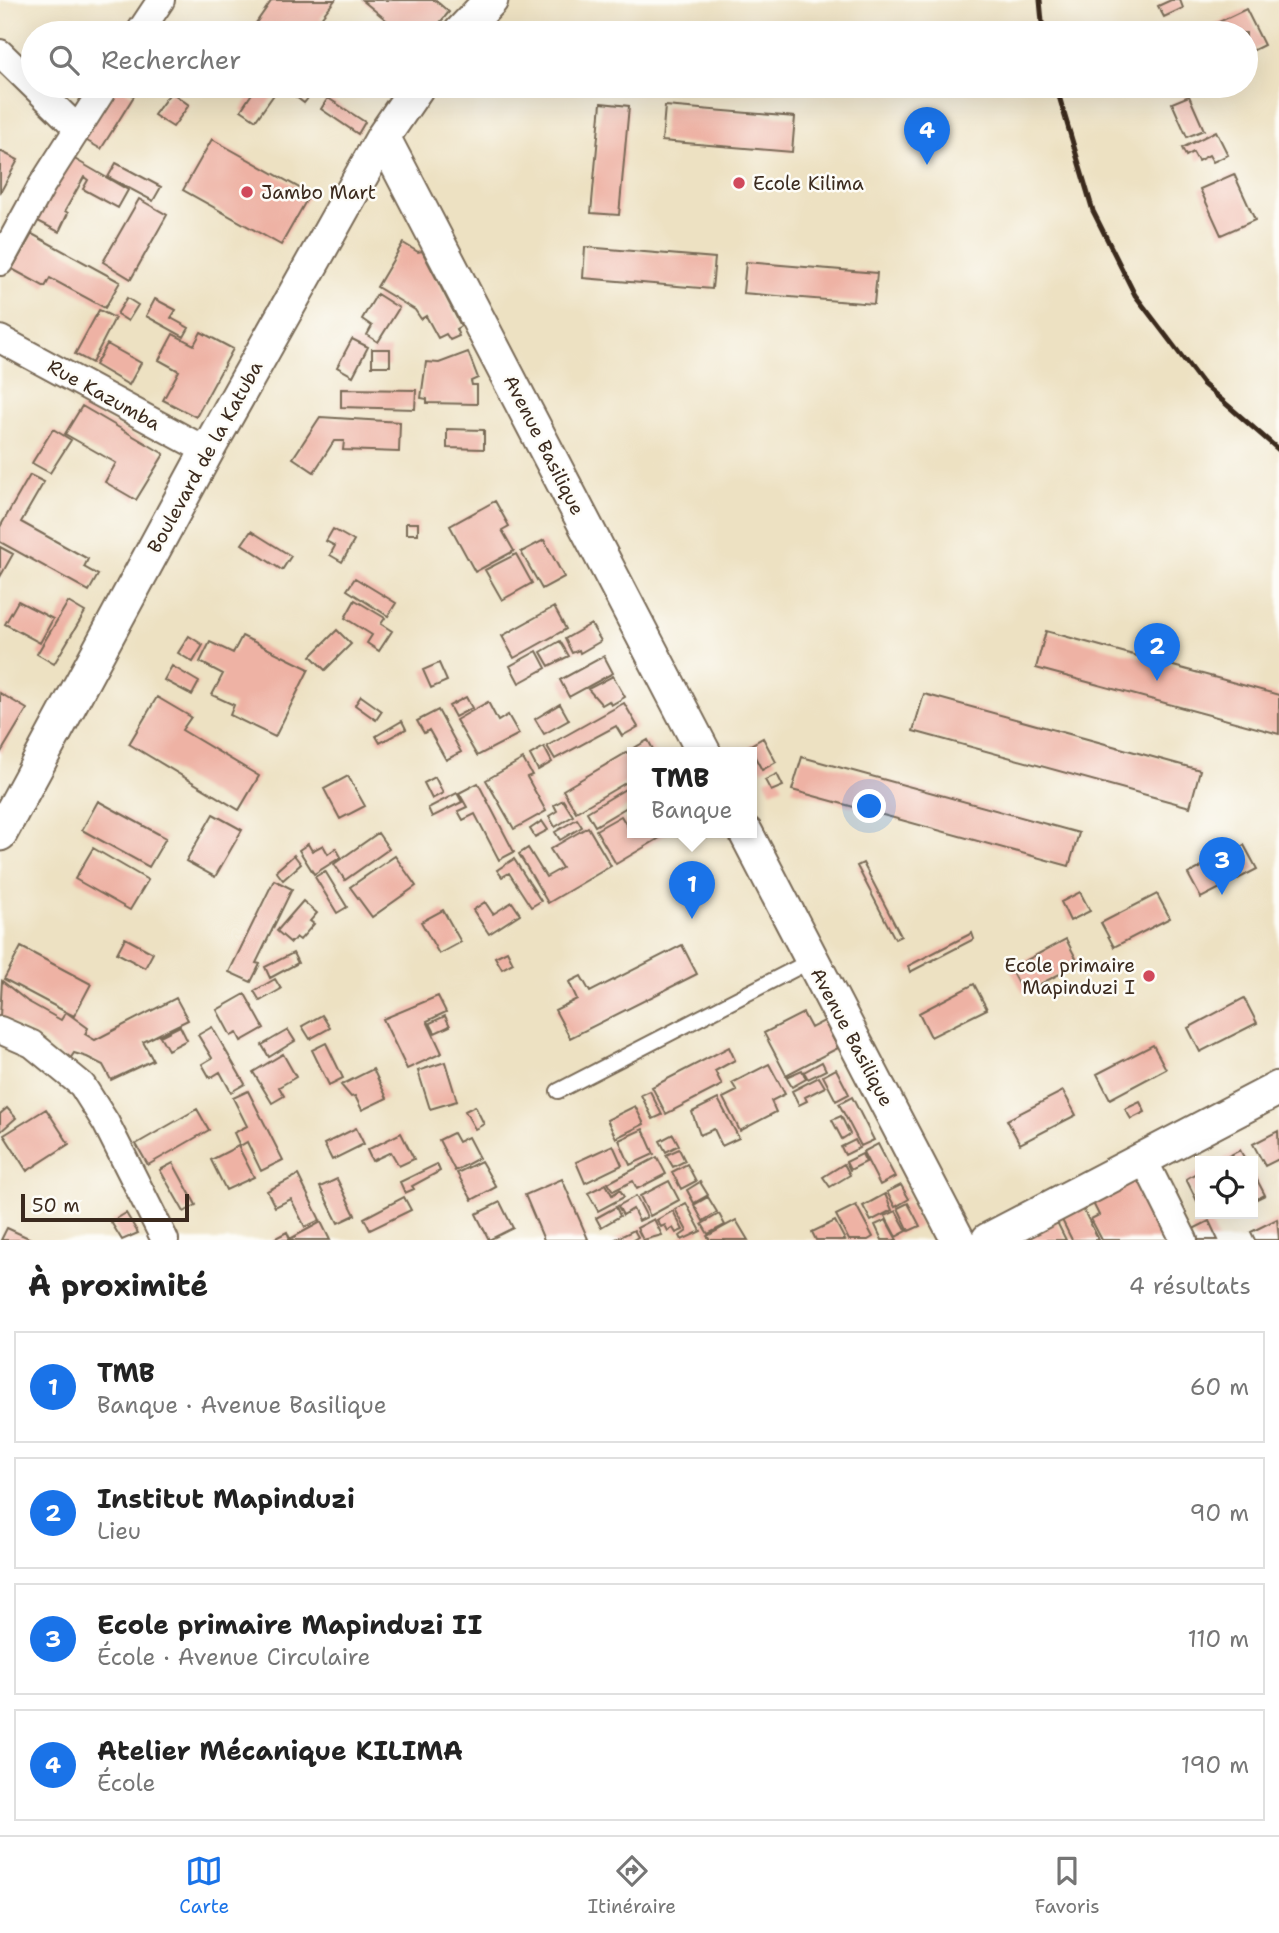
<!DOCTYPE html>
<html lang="fr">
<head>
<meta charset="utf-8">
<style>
	body { margin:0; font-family:"Shantell Sans",sans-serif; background:#f2f2f2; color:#222 }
	.controls { position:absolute; right:21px; bottom:21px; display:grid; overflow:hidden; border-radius:0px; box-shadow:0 7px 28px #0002 }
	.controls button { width:63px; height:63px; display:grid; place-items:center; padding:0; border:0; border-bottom:2px solid #e0e0e0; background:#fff; color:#222; font:35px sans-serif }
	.scale { position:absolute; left:21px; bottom:18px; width:168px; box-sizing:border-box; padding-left:7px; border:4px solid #3b2a1e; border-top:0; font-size:19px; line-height:24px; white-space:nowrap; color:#3b2a1e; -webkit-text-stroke:5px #fdfcf7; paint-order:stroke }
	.you { position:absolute; left:870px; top:807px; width:24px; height:24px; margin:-18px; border:5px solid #fff; border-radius:50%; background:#1a73e8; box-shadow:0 0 0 10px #1a73e833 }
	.badge { display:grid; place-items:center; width:46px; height:46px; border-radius:50%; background:#1a73e8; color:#fff; font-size:23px; font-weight:700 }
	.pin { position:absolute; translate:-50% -58px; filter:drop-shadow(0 2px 4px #0008) }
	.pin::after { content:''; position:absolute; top:37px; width:24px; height:21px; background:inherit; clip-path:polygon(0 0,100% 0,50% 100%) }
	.popup { position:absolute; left:627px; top:747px; width:130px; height:91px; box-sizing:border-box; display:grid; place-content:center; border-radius:0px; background:#fff; filter:drop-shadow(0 2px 5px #0005); font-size:23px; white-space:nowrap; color:#767676 }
	.popup b { font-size:26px; color:#222 }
	.popup::after { content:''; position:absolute; left:50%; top:100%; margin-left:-14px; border:14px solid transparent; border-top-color:#fff }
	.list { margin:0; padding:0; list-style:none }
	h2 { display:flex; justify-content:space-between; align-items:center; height:91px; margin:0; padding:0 28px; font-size:30px }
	h2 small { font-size:23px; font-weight:400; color:#767676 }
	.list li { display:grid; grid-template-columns:46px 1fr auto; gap:21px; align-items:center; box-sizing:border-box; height:112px; margin:0 14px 14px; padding:0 14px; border:2px solid #e0e0e0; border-radius:0px }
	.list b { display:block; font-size:26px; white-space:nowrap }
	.list p { margin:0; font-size:23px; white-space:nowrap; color:#767676 }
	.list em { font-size:23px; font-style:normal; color:#767676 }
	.icon { flex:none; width:38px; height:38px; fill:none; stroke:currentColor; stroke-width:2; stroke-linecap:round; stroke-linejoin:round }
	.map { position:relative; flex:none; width:1279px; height:1240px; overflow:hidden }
	.search { position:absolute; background:#fff; box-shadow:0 7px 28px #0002; left:21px; right:21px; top:21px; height:77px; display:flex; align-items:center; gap:18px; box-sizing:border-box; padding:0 24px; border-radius:38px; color:#767676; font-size:26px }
	.sheet { height:595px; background:#fff }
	nav { display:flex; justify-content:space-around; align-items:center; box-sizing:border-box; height:98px; border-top:2px solid #e0e0e0; background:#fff; font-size:19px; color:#767676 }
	nav a { display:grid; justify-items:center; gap:4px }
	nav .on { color:#1a73e8 }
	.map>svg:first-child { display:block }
</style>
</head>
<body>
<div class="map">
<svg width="1279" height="1240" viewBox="0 0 1279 1240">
	<rect width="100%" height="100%" fill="#fdfcf7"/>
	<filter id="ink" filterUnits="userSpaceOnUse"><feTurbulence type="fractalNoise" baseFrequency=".0143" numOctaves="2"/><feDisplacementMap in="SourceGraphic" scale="14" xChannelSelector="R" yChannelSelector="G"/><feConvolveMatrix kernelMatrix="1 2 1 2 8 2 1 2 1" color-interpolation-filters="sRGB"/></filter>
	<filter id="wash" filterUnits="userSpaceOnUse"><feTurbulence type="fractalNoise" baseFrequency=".00686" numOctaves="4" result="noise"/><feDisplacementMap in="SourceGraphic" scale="28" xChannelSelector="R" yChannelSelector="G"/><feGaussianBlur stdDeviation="1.57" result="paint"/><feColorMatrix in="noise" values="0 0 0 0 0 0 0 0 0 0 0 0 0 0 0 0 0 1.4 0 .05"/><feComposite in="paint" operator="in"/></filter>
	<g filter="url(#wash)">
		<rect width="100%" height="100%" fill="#ede1c2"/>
		<g id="blocks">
			<path fill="#eeb2a4" d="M272,0h63l-15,19 5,4 -8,10h-68z
				M362,0h73l14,12 -18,21h-29z
				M1171,0h9l3,8 -19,9 -6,-11z
				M1246,9l18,36 -18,9v-21h-50z
				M117,86l17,10 -33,53 -19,-11z
				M257,86h23l-24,34 -15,-10z
				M296,86h17l3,2 -12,15 -13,-10z
				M171,92l18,13 -16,22 -19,-12z
				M1189,96l15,34 -17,7 -15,-34z
				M328,98l37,24 -7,12 -37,-25z
				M601,103l28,3 -10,109 -28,-2z
				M665,106l130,11 -3,35 -130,-11z
				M1216,131l12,24 -15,7 -4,-7 -11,6 -5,-9 -7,4 -4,-8z
				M212,139l98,55 -29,51 -98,-55z
				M0,151l18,9 -18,33z
				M71,157l57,33 -10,18 -35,-19 5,-9 -4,-3 -19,34 3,2 -9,19 -23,-12z
				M116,163l45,24 -8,14 -45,-24z
				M1234,174l21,46 -34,15 -21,-46z
				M139,199l28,16 -36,64 -28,-17z
				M32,234l88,48 -15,26 -55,-30 -5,9 -33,-18z
				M403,243l15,9 4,-1 39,75 -5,3 3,7 -9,4 -4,-6 -8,4 -12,-22 -5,3 -6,-9 -38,-23z
				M585,247l130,11 -3,31 -129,-11z
				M746,262l131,11 -3,31 -131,-11z
				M377,294l22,14 -21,34 -11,-7 5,-9 -10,-7z
				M127,298l11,7 -10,16 -11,-7z
				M155,299l21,11 -5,8 18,10 -5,9 -38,-21z
				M99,310l16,8 -23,45 -17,-9z
				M201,332l32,17 -37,68 -33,-17 16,-29 -20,-11 14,-26 21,11z
				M352,339l16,8 -15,29 -16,-9z
				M107,344l34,19 -12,22 -34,-20z
				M372,349h18v17h-18z
				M468,352l10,26 -7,3 1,4h5v19l-50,-1v-4l-6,-1 5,-36 13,1z
				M341,389l75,1 -1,19 -74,-2z
				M82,406l82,48 -28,46 -31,-18 11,-19 -51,-29z
				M320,417l80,5 -1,30 -56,-2 1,-9h-10l-20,31 -21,-14z
				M53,429l18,11 -21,33 -18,-10z
				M447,429l37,1v19l-37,-1z
				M30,475l14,7 -23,40 67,37 -4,8 14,8 -9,16 -89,-49v-15z
				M495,501l14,25 -7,4 12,21 -39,21 -25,-46z
				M406,523h12v11h-12z
				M333,529l21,12 -12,21 -12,-7 5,-9 -9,-5z
				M251,531l40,25 -9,14 -40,-26z
				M544,540l20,37 -22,12 -21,-37z
				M0,547l13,7 -13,23z
				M516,554l16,29 -30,17 -17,-30z
				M355,578l41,25 -8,13 -41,-26z
				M355,600l30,18 -4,6 11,7 -13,20 -12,-8 5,-8 -27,-17z
				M18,601l35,18 -13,24 -35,-19z
				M68,602l17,10 -31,52 -17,-10z
				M554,607l12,22 -52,29 -12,-22z
				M591,624l10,17 -21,12 -1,-3 -7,3 -7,-14z
				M337,630l14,14 -26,26 -14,-14z
				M1046,631l233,64v39l-243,-66z
				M189,636l14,9 -10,17 -15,-9z
				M242,636l67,33 -34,68 -45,-22 4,-10 -22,-10 11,-21 -23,-12 10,-20 23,11z
				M560,641l9,15 -20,10 -8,-14z
				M537,651l9,17 -27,15 -9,-17z
				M604,656l9,17 -44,24 -9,-17z
				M439,663l8,18 -16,7 -8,-18z
				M172,666l27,16 -7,13 -28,-15z
				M613,676l12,21 -14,8 -2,-4 -7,4 -14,-16z
				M0,693l27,16 -27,45z
				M924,694l276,76 -10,37 -277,-76z
				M361,696l21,15 -6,9 -21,-15z
				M157,697l34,20 -9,13 77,46 -20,34 -110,-66z
				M466,697l6,11 -17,9 -6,-11z
				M488,702l10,19 10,-6 11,19 -42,22 -21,-36z
				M624,703l14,24 -16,9 -6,-10 -61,33 -8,-13z
				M560,704l9,16 -25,14 -9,-15z
				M438,710l23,42 -15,8 -17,-30 -5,3 -7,-12z
				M402,721l4,8 -26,14 -4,-7z
				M763,738l13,24 -14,8 -13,-24z
				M648,740l7,13h-23v26l-56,33 -13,-22z
				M544,747l8,15 -14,8 -8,-15z
				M802,757l277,76 -10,33 -277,-76z
				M523,759l9,16 -5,2 19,34 -32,18 -28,-49z
				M777,774l6,12 -12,5 -6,-11z
				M348,776l17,30 -25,13 -16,-30z
				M435,777l8,16 -11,6 -8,-16z
				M478,783l36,69 -15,8 -24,-46 -12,6 -5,-9 9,-4 -8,-14z
				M632,785v19l-37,22 -8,-14z
				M457,793l5,9 -30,15 -4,-9z
				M563,800l10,16 -18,11 -6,-11 8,-5 -3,-6z
				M98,801l68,37 -17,29 -67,-37z
				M213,814l29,16 -27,47 -29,-16z
				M621,816l8,13 3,-2v6h36l-52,31 -20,-34z
				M577,819l5,8 -22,13 -5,-8z
				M542,821l6,9 -13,7 -5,-8z
				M588,827l23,39 -63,37 -29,-49 9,-6 18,29 16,-9 -12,-19z
				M378,833l11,16 -44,31 -11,-16z
				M308,844l4,7 11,-6 5,9 8,-6 5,9 -27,17 -15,-24z
				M1244,845l13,24 -56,29 -13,-24z
				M93,848l55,32 -18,30 -55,-31z
				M294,855l7,9 -18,16 -7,-9z
				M395,856l21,30 -44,31 -22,-30z
				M514,859l27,42 -10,6 -22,-34 -7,4 -5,-7z
				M863,863l38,73 -6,3 -38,-73z
				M325,871l22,36 -10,6 -22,-36z
				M274,880l18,9 -36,74 4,1 -9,18 -22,-10z
				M1080,892l10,19 -20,10 -9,-19z
				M1157,894l13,24 -56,29 -13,-24z
				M303,901l14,12 -7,8 4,3 -14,16 -4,-3 -5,6 -14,-12z
				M485,902l8,12 19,-12 8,12 -31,20 -16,-24z
				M443,910l18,32 -22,12 -18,-32z
				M972,933l2,6 -64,33 -2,-6z
				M125,938l28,15 -8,15 -28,-15z
				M1066,939l13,25 -56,29 -13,-24z
				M682,945l15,29 -127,64 -15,-28 22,-11 -8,-17 12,-6 9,16z
				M21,947l70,37 -17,32 -8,-4 22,16 -3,6 10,6 81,-42 12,22 -45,22 10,18 -42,20 -8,-15 -16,-8 -13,-4 -6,9 -22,-22 -46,-24 2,-35 25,20 34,19 5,-8 -62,-33z
				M507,951l6,12 -11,6 -7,-12z
				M293,953l5,10 -28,15 -5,-11z
				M275,979l6,10 -21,12 -6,-10z
				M974,984l13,25 -56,28 -12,-24z
				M245,994l19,34 -23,13 -4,-8 -6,3 -14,-26z
				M438,996l8,16 -19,9 15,32 -35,16 -24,-50z
				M1244,998l13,25 -57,29 -12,-24z
				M803,1013l8,15 13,-7 14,27 -52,27 -22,-42z
				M322,1015l8,13 -20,11 -8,-13z
				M445,1016l5,10 -15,7 -5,-10z
				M180,1026l7,14 -19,10 -8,-14z
				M212,1027l33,57 -14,8 -11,-20 -10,6 -8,-14 10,-6 -14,-23z
				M288,1030l7,11 -26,16 -7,-12z
				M326,1043l17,35 -14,7 -17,-35z
				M1153,1045l13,24 -56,30 -13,-25z
				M729,1047l6,13 -20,11 7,14 -56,29 -14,-27z
				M283,1054l13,23 -17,10 5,9 -12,7 -19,-31z
				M445,1062l12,39 -27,8 -12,-38z
				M822,1062l4,8 -18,9 -4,-7z
				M769,1064l16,30 -14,7 5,11 -36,19 -17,-33 14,-7 -5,-8z
				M373,1069l14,29 -25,12 -7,-14 -4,1 -10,-12z
				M836,1069l13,25 -13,7 -13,-25z
				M802,1070l4,9 -14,8 -6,-10z
				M819,1077l6,10 -20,10 2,4 -8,4 -7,-14z
				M248,1091l35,69 -22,11 -14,-29 -7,4 -6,-13 13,-7 -14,-28z
				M650,1091l12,24 -9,4 -12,-24z
				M1063,1091l13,24 -56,29 -13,-24z
				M852,1097l22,43 -13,6 -22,-42z
				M718,1099l21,39 -17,8 -8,-17 -14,6 -8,-23z
				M1140,1102l5,10 -14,7 -6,-10z
				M475,1106l9,18 -9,5 -10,-18z
				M635,1106l9,18 -28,14 -9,-18z
				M7,1108l9,10 -16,14v-18z
				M46,1109l23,35 -42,27 -23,-36z
				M197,1109l12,21 -61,35 -12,-21z
				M841,1116l9,18 -8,5 -10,-19z
				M356,1128l8,16 -32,16 -8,-16z
				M643,1129l11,25 -24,11 -11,-25z
				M1278,1131l1,28 -14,7 -12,-22z
				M401,1133l13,26 -15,7 -8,-14 -19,9 -5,-11z
				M453,1133l5,9 10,-5 11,21 -24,13 -16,-31z
				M673,1134l6,11 -13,7 -6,-11z
				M855,1140l4,8 -14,7 -4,-8z
				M878,1144l17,33 -15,8 -17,-33z
				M613,1145l9,20 -37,18 -9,-21z
				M238,1146l16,31 -28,13 -15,-30z
				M679,1149l6,12 -12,6 -7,-12z
				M1240,1150l6,11h-22l-1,-2z
				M862,1154l4,8 -16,8 -4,-8z
				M657,1157l9,17 -29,15 -4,-8 -20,10 -5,-8z
				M481,1161l15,26 -24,13 -15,-27z
				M173,1163l23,42 -12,7 -24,-42z
				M437,1164l3,7 -28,15 2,3 -9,4 -5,-11z
				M687,1164l9,17 -15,8 -9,-17z
				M844,1164l6,11 -20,12 -7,-10z
				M1200,1171v36l-14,-28z
				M298,1175l22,45 -15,7 -14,-28 -16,8 -8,-16z
				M1140,1175l34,65h-72l-11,-21 8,-4 -9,-18z
				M1255,1176l10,19 -12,6v-23z
				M337,1179l18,36 -17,8 -18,-36z
				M562,1179l26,60 -2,1h-42l-19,-45z
				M669,1181l10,19 -29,16 -10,-20z
				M700,1182l8,13 -14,8 -7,-13z
				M606,1184l6,11 8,-5 4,7 -26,14 -10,-18z
				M901,1185l8,14 -14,8 -8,-15z
				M885,1194l7,16 -21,11 -8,-15z
				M636,1196l11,21 -8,4 -6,-12 -10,6 -5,-9z
				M404,1197l7,13 -41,20 -6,-12z
				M708,1197l9,15 -14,9 -9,-16z
				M500,1202l13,26 -24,12 -13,-26z
				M686,1203l15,28 -19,9 -2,-4 7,-5 -12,-22z
				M908,1203l12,23 -11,5 -11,-23z
				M856,1205l17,32 -5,3h-19l-13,-25z
				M616,1207l4,9 -19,11 -5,-9z
				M1082,1207l17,33h-27l-11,-22z
				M673,1211l10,19 -7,3 -3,-5 -5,3 -3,-6 -4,2 -4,-7z
				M896,1211l11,20 -11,6 -11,-21z
				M126,1213l12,20 -16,7 -11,-18z
				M719,1214l6,11 -17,9 -6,-10z
				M654,1219l8,16 -19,5 -6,-12z
				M1277,1219l2,21h-24l-4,-8z
				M736,1220l12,20h-38l-3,-4z
				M886,1220l11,20h-15l-7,-15z
				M1056,1220l10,20h-35l-3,-6z
				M835,1221l10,19h-29l-4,-8z
				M1209,1221l9,19h-22l-5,-10z
				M321,1222l9,18h-58l15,-8 3,7z
				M7,1228l26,12h-32z
				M634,1230l4,7 -5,3h-19z"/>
		</g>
	</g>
	<g filter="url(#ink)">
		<use href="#blocks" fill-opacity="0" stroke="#796a57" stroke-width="2"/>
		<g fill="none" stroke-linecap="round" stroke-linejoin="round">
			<g stroke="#796a57" stroke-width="18">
				<path id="service" d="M558,1091l254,-131"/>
			</g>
			<g stroke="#796a57" stroke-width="30">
				<path id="minor" d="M139,33l22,-33
					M0,53l77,75
					M0,262l42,-77 63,-99
					M0,339l207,112
					M0,1030l32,14 50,41 24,38 59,117
					M1143,1158l41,82"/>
			</g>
			<g stroke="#796a57" stroke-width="37">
				<path id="tertiary" d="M460,33l31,-33
					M383,137l321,616
					M746,833l212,407
					M0,834l207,-383 176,-314 35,-51
					M988,1240l291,-152"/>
			</g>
			<use href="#service" stroke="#fff" stroke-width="14"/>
			<use href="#minor" stroke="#fff" stroke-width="26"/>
			<use href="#tertiary" stroke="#fff" stroke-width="33"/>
			<path stroke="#3b2a1e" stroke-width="5" d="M1040,0l3,33
				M1056,86l37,125 42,84 67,88 77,67"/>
		</g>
	</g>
	<g fill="#d1495b" stroke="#fdfcf7" stroke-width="2.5">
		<circle cx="739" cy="183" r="7"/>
		<circle cx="247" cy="192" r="7"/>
		<circle cx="1149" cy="976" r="7"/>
	</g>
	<g text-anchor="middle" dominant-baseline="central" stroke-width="5" stroke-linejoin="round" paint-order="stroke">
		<g font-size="19" fill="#3b2a1e" stroke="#fdfcf7" text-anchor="start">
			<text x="753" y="183">Ecole Kilima</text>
			<text x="261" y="192">Jambo Mart</text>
			<text x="1135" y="965" text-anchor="end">Ecole primaire<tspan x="1135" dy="22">Mapinduzi I</tspan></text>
		</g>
		<g font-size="19" fill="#3b2a1e" stroke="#fdfcf7">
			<text transform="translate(104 395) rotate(29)">Rue Kazumba</text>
			<text transform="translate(544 445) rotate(63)">Avenue Basilique</text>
			<text transform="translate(205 457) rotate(-61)">Boulevard de la Katuba</text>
			<text transform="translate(852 1037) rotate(62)">Avenue Basilique</text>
		</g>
	</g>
</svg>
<div class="controls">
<button><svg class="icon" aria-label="locate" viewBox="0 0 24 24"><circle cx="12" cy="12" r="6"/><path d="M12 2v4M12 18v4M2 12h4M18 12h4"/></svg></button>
</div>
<div class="scale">50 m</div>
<div class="you"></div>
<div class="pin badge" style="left:692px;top:919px">1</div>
<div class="popup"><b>TMB</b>Banque</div>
<div class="pin badge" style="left:1157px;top:681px">2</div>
<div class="pin badge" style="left:1222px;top:895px">3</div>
<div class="pin badge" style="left:927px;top:165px">4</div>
<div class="search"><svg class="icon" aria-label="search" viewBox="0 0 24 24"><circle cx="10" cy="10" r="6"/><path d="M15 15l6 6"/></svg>Rechercher</div>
</div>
<section class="sheet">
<h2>À proximité<small>4 résultats</small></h2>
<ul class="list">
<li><span class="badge">1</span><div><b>TMB</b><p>Banque · Avenue Basilique</p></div><em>60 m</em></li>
<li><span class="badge">2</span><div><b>Institut Mapinduzi</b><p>Lieu</p></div><em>90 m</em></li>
<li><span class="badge">3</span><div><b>Ecole primaire Mapinduzi II</b><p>École · Avenue Circulaire</p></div><em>110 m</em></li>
<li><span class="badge">4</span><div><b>Atelier Mécanique KILIMA</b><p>École</p></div><em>190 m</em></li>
</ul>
</section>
<nav>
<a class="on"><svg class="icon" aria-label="map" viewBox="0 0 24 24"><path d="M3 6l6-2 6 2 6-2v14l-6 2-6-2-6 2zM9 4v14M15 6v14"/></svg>Carte</a>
<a><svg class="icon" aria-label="directions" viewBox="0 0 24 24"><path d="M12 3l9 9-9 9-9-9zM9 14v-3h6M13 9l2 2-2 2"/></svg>Itinéraire</a>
<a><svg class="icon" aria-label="saved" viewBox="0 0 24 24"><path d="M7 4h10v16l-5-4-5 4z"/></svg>Favoris</a>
</nav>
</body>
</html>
